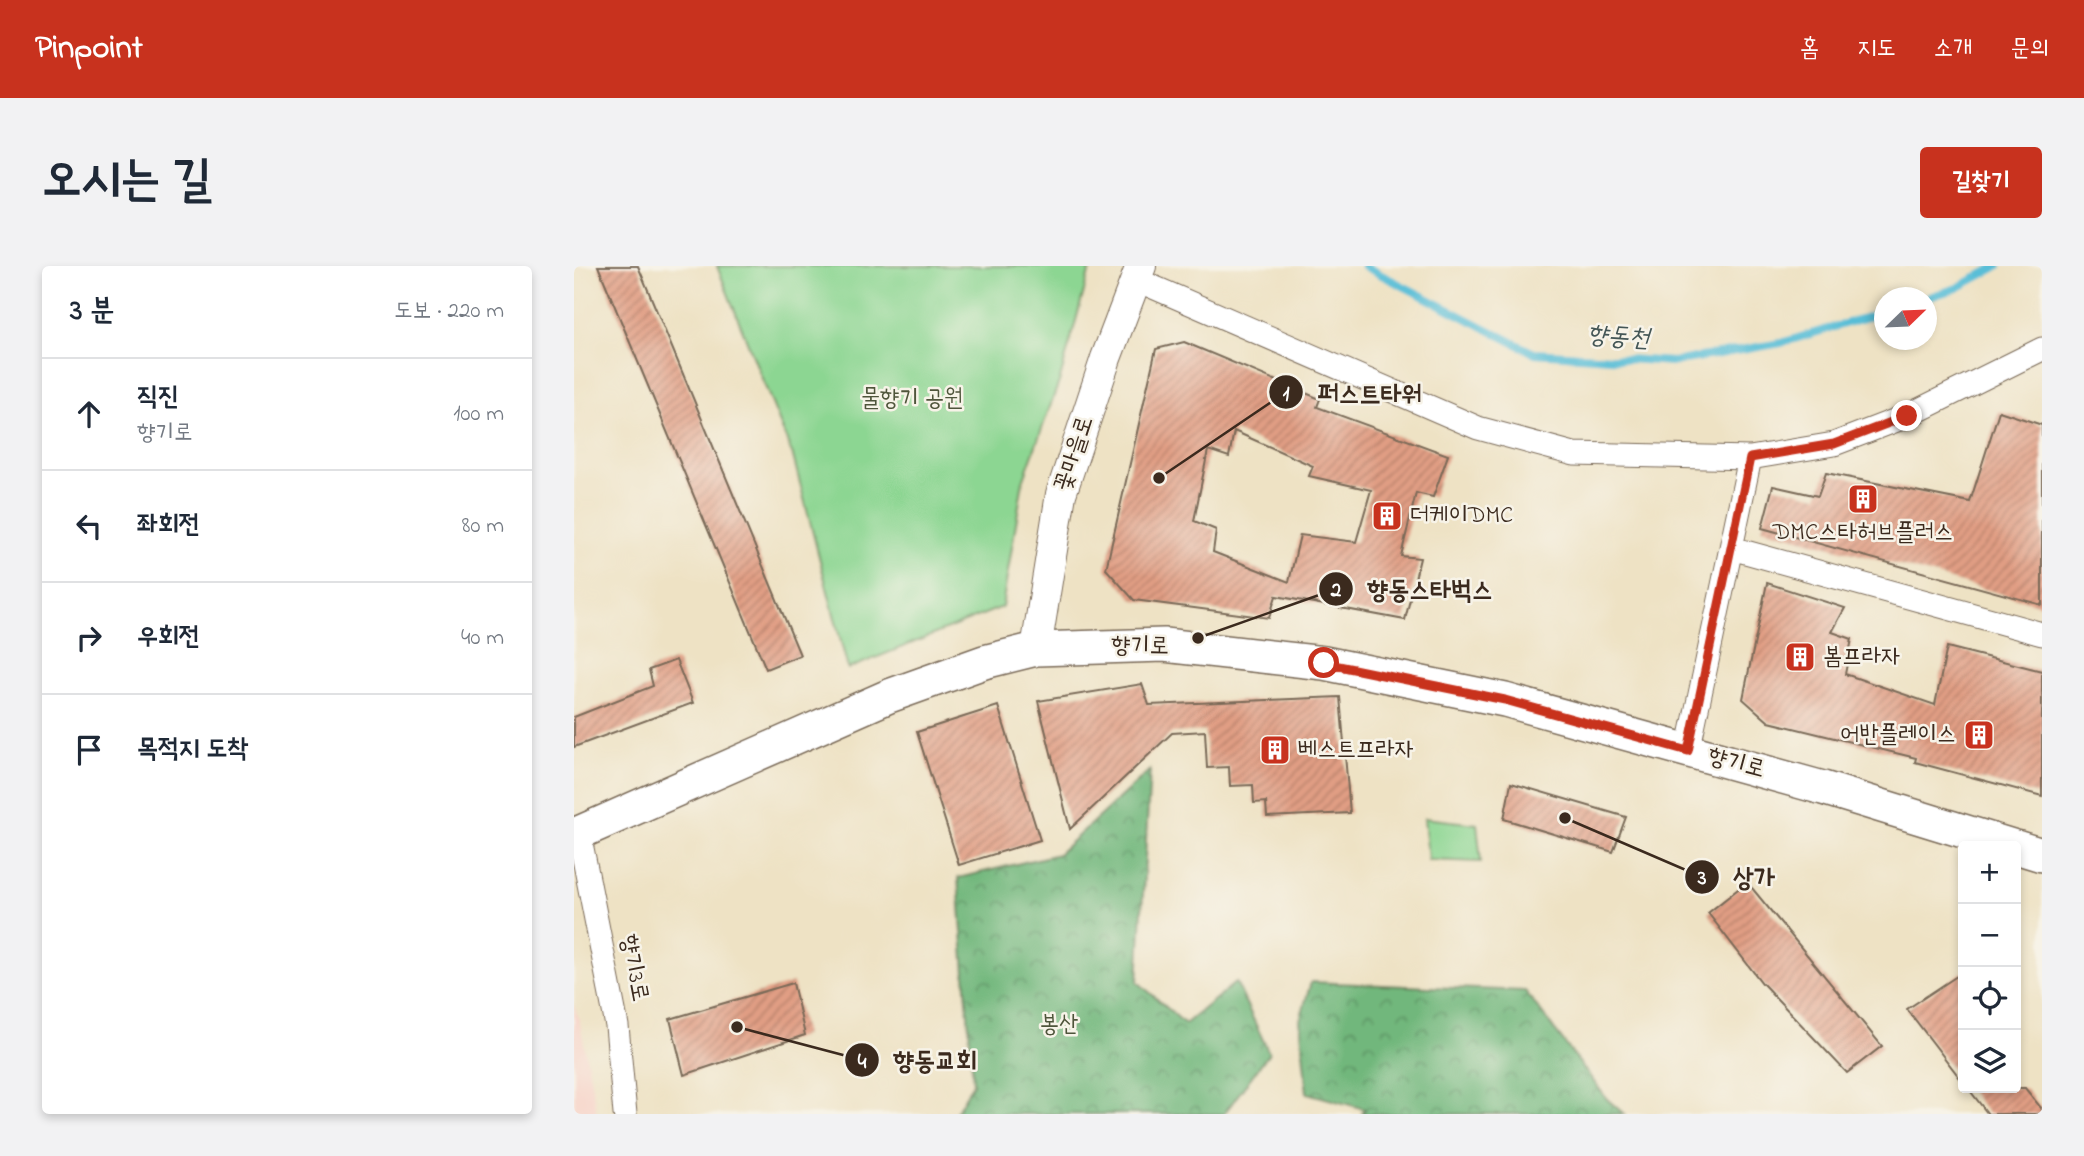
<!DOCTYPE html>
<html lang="ko">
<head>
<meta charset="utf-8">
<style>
	body { margin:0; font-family:"Indie Flower","Poor Story",sans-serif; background:#f2f2f3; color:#1f2937 }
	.controls { position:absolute; right:21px; bottom:21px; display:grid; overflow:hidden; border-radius:7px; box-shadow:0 4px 10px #0003 }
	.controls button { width:63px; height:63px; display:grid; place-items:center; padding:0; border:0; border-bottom:2px solid #e0e1e3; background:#fff; color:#1f2937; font:35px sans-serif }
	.compass { position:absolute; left:1300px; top:21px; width:63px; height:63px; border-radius:50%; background:#fff; box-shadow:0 4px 10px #0003; rotate:67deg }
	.stop { position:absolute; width:21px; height:21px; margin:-16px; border:5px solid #c8321e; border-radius:50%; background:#fff }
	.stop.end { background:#c8321e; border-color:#fff; box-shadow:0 2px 7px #0008 }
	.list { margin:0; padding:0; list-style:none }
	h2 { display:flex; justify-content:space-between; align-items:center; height:91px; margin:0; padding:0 28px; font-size:30px }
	h2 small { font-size:23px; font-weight:400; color:#747a83 }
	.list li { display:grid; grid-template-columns:46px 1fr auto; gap:21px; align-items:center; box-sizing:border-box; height:112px; padding:0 28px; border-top:2px solid #e0e1e3 }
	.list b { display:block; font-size:26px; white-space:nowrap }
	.list p { margin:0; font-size:23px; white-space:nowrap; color:#747a83 }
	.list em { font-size:23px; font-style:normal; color:#747a83 }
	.icon { flex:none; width:38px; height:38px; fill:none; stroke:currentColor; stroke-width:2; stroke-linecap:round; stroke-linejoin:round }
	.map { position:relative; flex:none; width:1468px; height:848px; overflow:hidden; border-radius:7px }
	header { display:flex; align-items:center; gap:42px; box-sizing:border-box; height:98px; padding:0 35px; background:#c8321e; color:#fff }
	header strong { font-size:33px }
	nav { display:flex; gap:38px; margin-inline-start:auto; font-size:24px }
	.intro { display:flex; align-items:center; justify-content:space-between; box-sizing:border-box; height:168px; padding:0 42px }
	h1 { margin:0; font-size:49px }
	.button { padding:18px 32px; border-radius:7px; background:#c8321e; color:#fff; font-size:24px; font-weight:700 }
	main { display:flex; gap:42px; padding:0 42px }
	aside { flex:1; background:#fff; border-radius:7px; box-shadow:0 4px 10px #0003 }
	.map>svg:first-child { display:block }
</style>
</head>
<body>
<header>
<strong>Pinpoint</strong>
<nav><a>홈</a><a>지도</a><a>소개</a><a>문의</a></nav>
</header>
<div class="intro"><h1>오시는 길</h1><a class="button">길찾기</a></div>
<main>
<aside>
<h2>3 분<small>도보 · 220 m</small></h2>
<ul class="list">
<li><svg class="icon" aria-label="ahead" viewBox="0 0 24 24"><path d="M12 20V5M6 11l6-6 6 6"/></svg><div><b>직진</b><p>향기로</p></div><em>100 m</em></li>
<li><svg class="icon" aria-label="left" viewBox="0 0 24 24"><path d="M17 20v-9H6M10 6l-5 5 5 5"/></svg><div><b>좌회전</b></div><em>80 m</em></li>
<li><svg class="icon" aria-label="right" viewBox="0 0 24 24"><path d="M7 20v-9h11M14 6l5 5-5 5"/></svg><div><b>우회전</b></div><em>40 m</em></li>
<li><svg class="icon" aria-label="arrive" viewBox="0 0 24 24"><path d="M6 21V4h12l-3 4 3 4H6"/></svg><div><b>목적지 도착</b></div></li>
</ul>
</aside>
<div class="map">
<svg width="1468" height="848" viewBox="0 0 1468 848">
	<defs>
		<pattern id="forest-crowns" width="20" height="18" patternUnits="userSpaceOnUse" patternTransform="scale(1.75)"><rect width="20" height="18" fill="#71b77c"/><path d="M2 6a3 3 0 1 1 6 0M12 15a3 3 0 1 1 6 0" fill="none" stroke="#5e9565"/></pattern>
		<pattern id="building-hatch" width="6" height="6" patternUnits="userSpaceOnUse" patternTransform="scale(1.75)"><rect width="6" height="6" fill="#e19e84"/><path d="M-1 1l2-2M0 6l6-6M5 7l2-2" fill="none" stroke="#b8816b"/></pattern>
	</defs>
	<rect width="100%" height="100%" fill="#f7f3e8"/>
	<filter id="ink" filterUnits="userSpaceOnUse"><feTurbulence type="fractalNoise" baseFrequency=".0143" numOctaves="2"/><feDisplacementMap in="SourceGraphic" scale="14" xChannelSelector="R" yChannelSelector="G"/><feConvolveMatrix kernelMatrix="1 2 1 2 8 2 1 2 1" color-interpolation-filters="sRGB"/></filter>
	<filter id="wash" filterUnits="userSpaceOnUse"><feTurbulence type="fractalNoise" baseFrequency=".00686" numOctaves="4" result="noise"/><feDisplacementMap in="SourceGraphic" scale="28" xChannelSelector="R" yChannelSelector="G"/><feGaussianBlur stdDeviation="1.57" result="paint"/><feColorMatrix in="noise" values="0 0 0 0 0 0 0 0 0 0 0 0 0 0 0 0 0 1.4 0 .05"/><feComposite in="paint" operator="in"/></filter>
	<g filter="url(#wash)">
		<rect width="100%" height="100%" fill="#eee2c4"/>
		<path fill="#f7d1c6" d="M0,738l6,19 17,91h-23z"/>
		<path fill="url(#forest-crowns)" stroke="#56704d" stroke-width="2" d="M576,504l-12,212 47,42 51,-42 33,71 -45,61h-269l18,-31 -15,-205 100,-24z
			M737,716l214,9 82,108 17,15h-262l3,-5 -58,-16 -7,-73z"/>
		<path fill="#8cd692" stroke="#648058" stroke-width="2" d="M143,0h369l4,3 -30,110 -37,102 -21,126 -154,62 -55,-213z
			M850,552l53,6 4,38 -53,-2z"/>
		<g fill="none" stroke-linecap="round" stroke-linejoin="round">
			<path stroke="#59bed7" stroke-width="8" d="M790,0l170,87 139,9 108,-19 103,-31
				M1352,32l31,-10 41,-22"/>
		</g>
		<g id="blocks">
			<path fill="url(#building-hatch)" fill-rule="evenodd" d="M24,0h40l162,389 -34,14z
				M610,76l136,57 -3,8 131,48 -15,42 -17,-4 -15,63 19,2 -15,62 -129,-24 -7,22 -135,-18 -28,-31 50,-220zM660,165l79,35 -4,10 62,14 -15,52 -56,-7 -11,47 -76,-30 3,-22 -22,-9 14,-71 21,7z
				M1425,145l43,14v180l-280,-77 11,-42 45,10 8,-23 144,29z
				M1193,317l78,25 -13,24 20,7 -7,35 90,31 12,-58 95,24v125l-127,-34 1,-4 -147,-36 -26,-23z
				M102,394l17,43 -119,44v-30l79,-31 -4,-16z
				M568,418l7,21 191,-8 10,116 -83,4 -1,-15 -12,1 -1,-18 -23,1 -1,-19 -22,1 -2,-37 -33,2 -102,96 -32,-128z
				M424,440l42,134 -81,25 -42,-133z
				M937,517l115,34 -13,35 -109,-33z
				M1173,616l135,164 -35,27 -85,-90 -54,-70z
				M1389,706v110l-56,-73z
				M219,717l12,52 -121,40 -14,-56z
				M1394,822h57l17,21v5h-54z"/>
		</g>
	</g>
	<g filter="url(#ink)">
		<use href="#blocks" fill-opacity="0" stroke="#7a6a58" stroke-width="2"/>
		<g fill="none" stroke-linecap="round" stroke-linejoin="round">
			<g stroke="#7a6a58" stroke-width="25">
				<path id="minor" d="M563,14l341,148 96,26 176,4 84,-14 73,-28 135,-67
					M1157,282l311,86
					M1114,485l62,-293
					M5,567l38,193 8,88"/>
			</g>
			<g stroke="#7a6a58" stroke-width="32">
				<path id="tertiary" d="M462,383l25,-155 45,-136 35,-92"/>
			</g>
			<g stroke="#7a6a58" stroke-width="36">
				<path id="secondary" d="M0,569l315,-139 95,-34 52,-13 128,-4 160,18 181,37 318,88 189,58
					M1442,581l26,8"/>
			</g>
			<use href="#minor" stroke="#fff" stroke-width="23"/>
			<use href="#tertiary" stroke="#fff" stroke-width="30"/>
			<use href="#secondary" stroke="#fff" stroke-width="33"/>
		</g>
	</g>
	<g fill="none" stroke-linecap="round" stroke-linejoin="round" filter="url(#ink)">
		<path stroke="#c8321e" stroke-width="9" d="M750,397l181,37 183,51 62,-293 84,-14 73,-28"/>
	</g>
	<defs>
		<g id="building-square" transform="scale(1.575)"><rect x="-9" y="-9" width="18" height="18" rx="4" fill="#c8321e" stroke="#f7f3e8"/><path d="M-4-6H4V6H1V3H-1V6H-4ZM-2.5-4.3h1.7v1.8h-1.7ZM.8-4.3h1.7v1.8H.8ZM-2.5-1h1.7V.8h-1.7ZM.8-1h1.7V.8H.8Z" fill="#fff"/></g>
	</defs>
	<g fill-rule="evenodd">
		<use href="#building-square" x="1289" y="233"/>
		<use href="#building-square" x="813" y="250"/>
		<use href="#building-square" x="1226" y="391"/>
		<use href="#building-square" x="1405" y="469"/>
		<use href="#building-square" x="701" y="484"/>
	</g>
	<g text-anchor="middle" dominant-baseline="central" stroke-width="5" stroke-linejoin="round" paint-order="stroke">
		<g font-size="24" fill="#4f553b" stroke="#f7f3e8">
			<text x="338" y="133">물향기 공원</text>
			<text x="485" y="759">봉산</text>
		</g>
		<g font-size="24" fill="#3b2a1e" stroke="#f7f3e8">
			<text transform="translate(501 188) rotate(-72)">꽃마을로</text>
			<text transform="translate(566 381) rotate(1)">향기로</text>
			<text transform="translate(1162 498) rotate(15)">향기로</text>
			<text transform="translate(59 702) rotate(79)">향기3로</text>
		</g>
		<g font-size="24" fill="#3b2a1e" stroke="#f7f3e8" text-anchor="start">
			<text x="836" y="250">더케이DMC</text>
			<text x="1289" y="267" text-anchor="middle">DMC스타허브플러스</text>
			<text x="1249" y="391">봄프라자</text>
			<text x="1382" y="469" text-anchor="end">어반플레이스</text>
			<text x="724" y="484">베스트프라자</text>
		</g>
		<g font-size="26" font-style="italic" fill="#445656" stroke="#f7f3e8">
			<text transform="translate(1044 72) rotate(4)">향동천</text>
		</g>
	</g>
	<path fill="none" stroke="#3b2a1e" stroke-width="2.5" d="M585 212L712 126M624 372L762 323M991 552L1128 611M163 761L288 794"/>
	<g fill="#3b2a1e" stroke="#f7f3e8" stroke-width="2.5">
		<circle cx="585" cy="212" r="7"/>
		<circle cx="624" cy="372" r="7"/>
		<circle cx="991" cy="552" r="7"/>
		<circle cx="163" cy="761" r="7"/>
		<circle cx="712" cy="126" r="18"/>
		<circle cx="762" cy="323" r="18"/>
		<circle cx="1128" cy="611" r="18"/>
		<circle cx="288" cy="794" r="18"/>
	</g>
	<g font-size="21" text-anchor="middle" font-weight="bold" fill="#fff">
		<text x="712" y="134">1</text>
		<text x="762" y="330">2</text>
		<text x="1128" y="618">3</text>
		<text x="288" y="802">4</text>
	</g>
	<g font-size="26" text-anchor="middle" font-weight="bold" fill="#3b2a1e" stroke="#f7f3e8" stroke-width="5" stroke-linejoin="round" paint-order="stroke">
		<text x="796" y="136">퍼스트타워</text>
		<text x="856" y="332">향동스타벅스</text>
		<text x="1180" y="620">상가</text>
		<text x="361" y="803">향동교회</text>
	</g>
</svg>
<div class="controls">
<button>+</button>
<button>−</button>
<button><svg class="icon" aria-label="locate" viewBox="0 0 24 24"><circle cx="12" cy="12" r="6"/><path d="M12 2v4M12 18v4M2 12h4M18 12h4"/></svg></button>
<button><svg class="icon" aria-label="layers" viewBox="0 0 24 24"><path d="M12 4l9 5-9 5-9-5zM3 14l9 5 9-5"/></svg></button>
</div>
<svg class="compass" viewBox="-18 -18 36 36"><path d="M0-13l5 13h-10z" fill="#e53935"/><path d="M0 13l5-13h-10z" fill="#747a83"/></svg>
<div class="stop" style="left:750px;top:397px"></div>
<div class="stop end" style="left:1333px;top:150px"></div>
</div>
</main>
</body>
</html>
